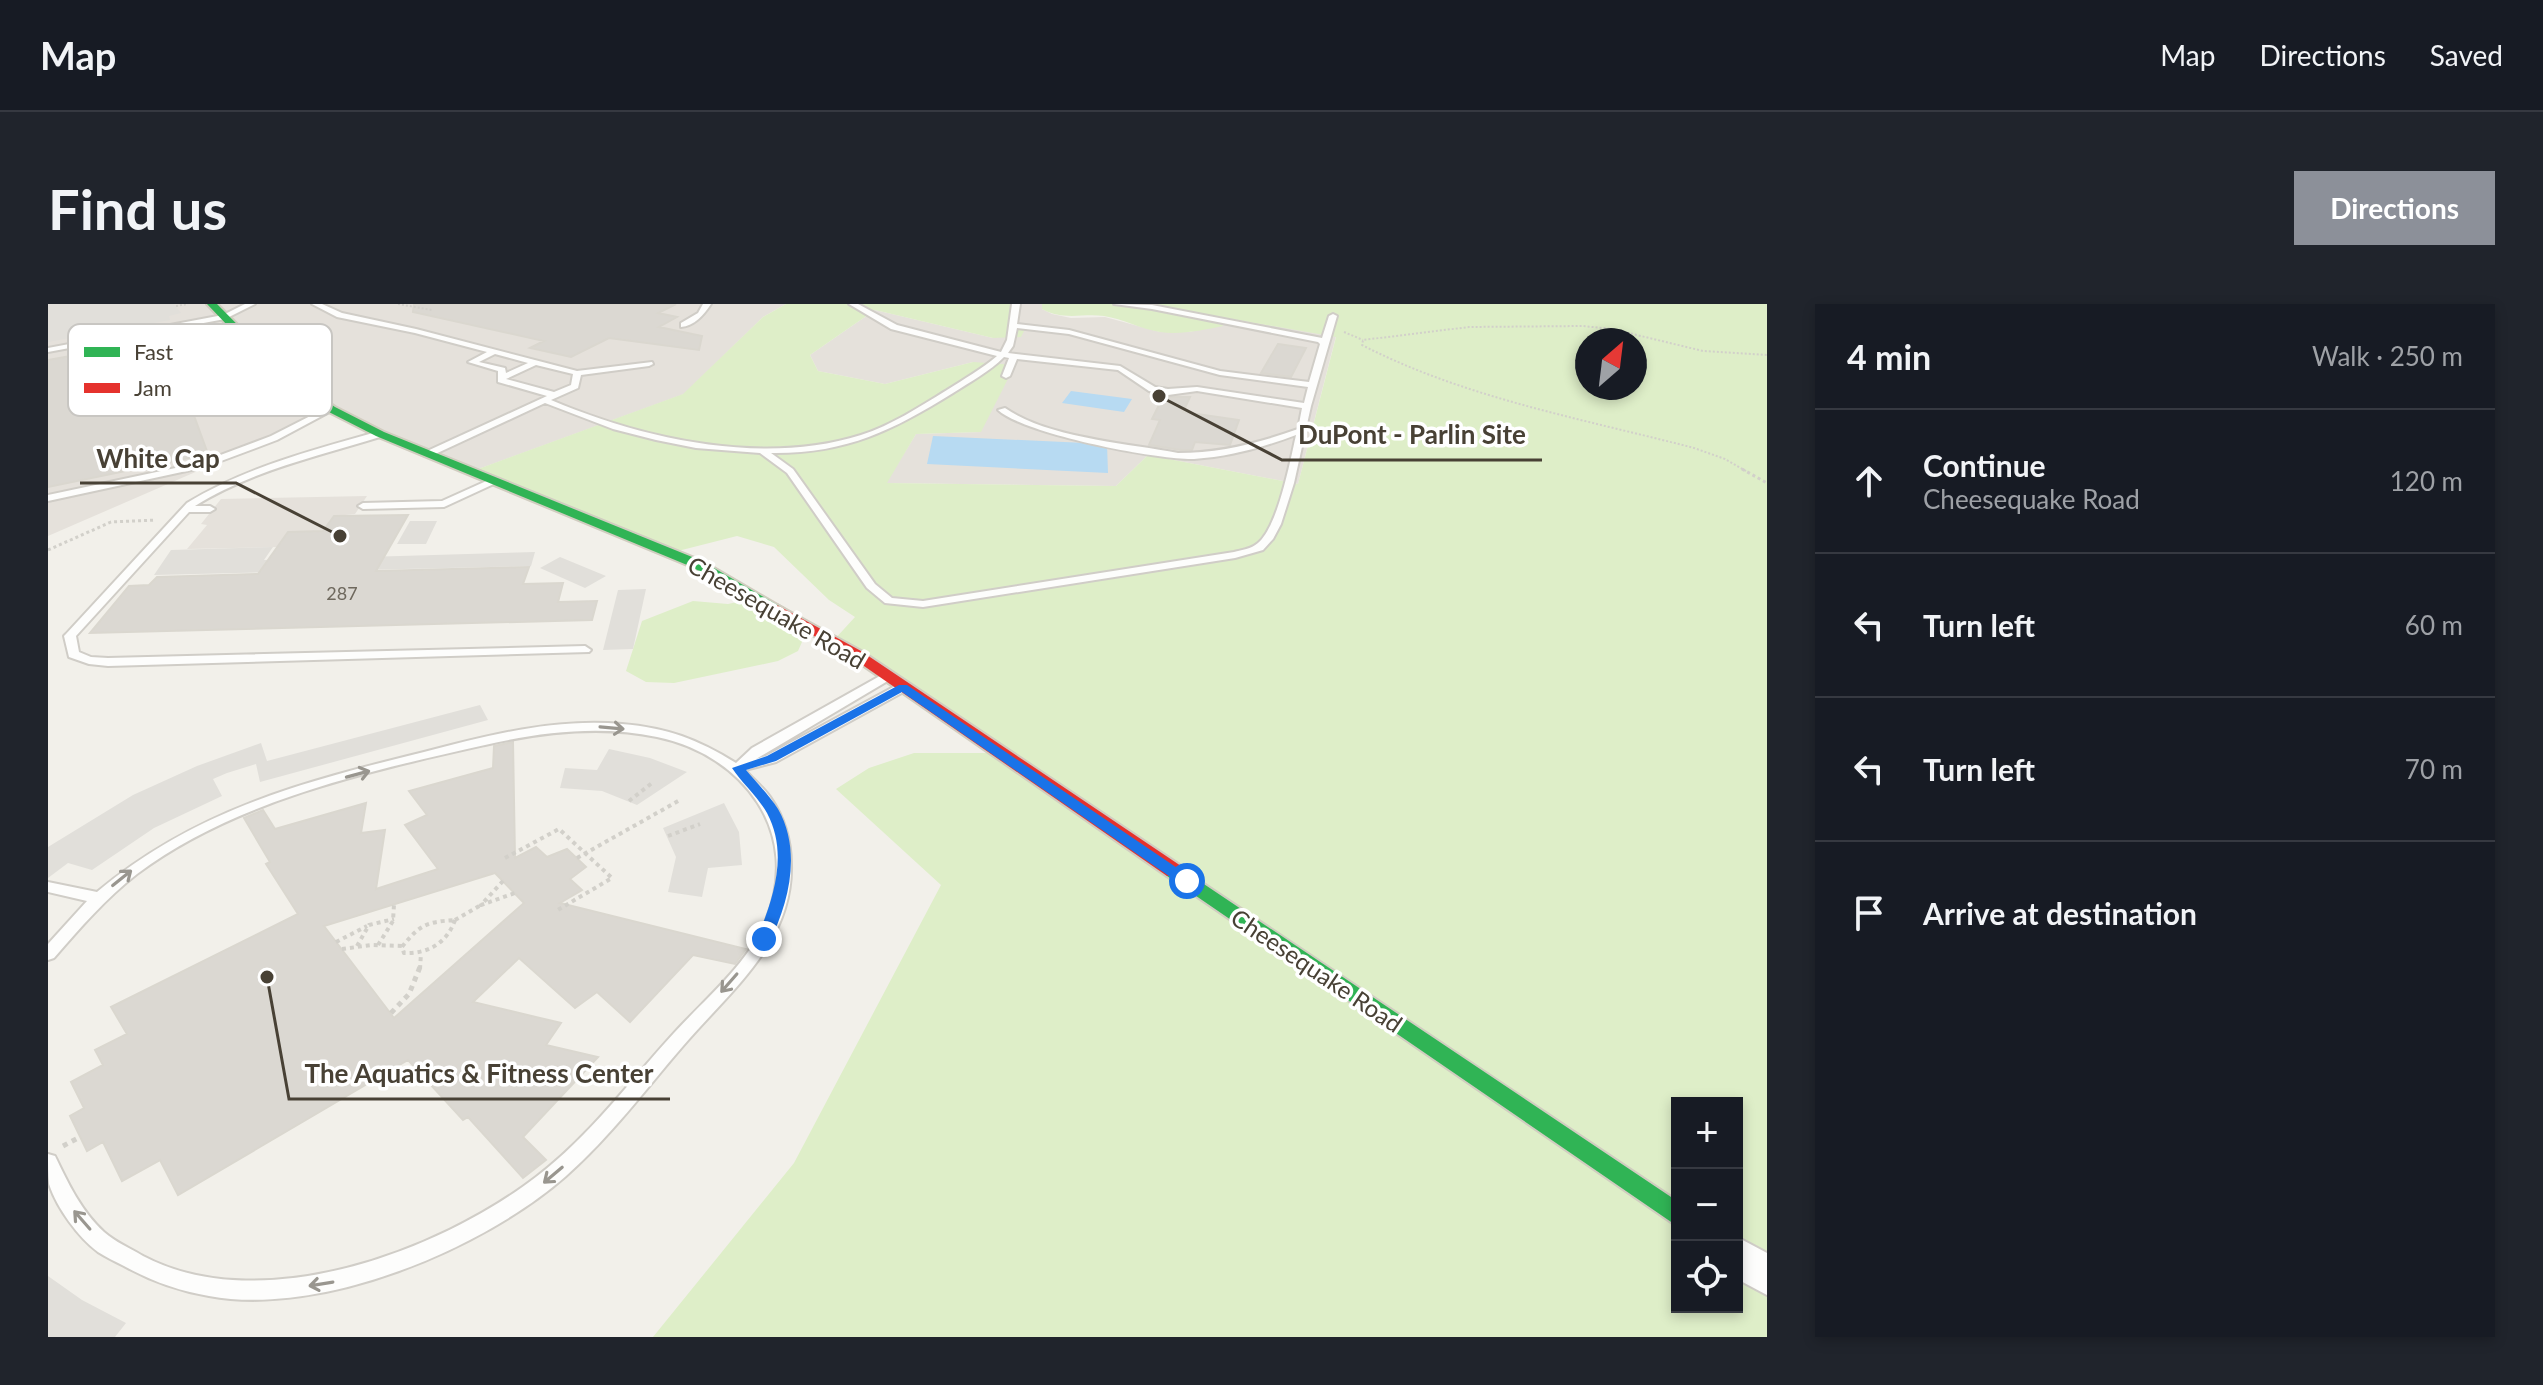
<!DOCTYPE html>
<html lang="en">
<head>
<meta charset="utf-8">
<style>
	body { margin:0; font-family:Lato,sans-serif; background:#20242c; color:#f1f3f6 }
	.controls { position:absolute; right:24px; bottom:24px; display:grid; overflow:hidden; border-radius:0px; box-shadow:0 4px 12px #0003 }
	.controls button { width:72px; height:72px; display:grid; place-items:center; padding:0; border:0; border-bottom:2px solid #363941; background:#171b24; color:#f1f3f6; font:40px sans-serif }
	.compass { position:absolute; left:1527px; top:24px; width:72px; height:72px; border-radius:50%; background:#171b24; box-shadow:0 4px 12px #0003; rotate:28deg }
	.stop { position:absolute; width:24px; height:24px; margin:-18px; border:6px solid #1a73e8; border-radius:50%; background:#fff }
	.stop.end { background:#1a73e8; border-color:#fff; box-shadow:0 2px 8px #0008 }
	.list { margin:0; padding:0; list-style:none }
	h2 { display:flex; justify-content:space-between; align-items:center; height:104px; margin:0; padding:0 32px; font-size:34px }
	h2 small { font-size:26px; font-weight:400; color:#9ea1a6 }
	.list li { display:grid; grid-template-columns:52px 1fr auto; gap:24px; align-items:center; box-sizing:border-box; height:144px; padding:0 32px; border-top:2px solid #363941 }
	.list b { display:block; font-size:30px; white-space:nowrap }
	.list p { margin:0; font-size:26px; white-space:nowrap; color:#9ea1a6 }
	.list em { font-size:26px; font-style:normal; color:#9ea1a6 }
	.icon { flex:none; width:44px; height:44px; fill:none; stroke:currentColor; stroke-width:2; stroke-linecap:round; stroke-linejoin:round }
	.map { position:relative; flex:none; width:1719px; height:1033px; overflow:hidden; border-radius:0px }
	header { display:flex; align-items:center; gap:48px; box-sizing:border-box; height:112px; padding:0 40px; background:#171b24; border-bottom:2px solid #363941 }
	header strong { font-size:38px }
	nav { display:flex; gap:44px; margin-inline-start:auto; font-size:28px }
	.intro { display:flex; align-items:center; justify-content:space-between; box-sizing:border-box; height:192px; padding:0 48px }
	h1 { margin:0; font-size:56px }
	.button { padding:20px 36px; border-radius:0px; background:#8c9099; color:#fff; font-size:28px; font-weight:700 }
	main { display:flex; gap:48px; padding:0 48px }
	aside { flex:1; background:#171b24; border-radius:0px; box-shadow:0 4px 12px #0003 }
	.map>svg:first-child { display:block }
</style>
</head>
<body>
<header>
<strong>Map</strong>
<nav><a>Map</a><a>Directions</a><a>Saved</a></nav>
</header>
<div class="intro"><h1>Find us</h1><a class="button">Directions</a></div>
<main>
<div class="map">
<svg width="1719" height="1033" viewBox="0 0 1719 1033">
	<rect width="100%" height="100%" fill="#f2f0ea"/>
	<path fill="#e5e1db" d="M0,0h738l-23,13 -79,77 -214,78 -139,-63 -57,29 -226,98z
		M968,0h26v5l10,5 19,4 34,-1 55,15h29l33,-7 -9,-9 123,20 -38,148 -150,-29 -32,31 -230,-3 30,-49 65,-2 -8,-70 -88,22 -67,-13 -8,-16 65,-45 118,28 22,-12z
		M319,192l-12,18 -21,2 -11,15 -35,1 -11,15 -90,2 20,-24 -6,-1 20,-25z"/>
	<path fill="#deeec8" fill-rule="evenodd" d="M738,0h230l-1,20 10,5 -4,8 -28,1 -118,-28 -65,45 8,16 67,13 88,-22 42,3 -34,67 -65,2 -29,49 229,3 32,-31 150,29 38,-147 -121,-21 8,10c-20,4 -42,9 -63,6 -19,-3 -37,-13 -56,-16 -22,-3 -40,5 -62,-7v-5h725v1033h-1114l141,-174 147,-278 -105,-96 33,-21 45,-15h84l-165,-112 22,-24 -26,-17 -55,-53 -37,-11 -67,17 -200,-81 213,-78 80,-77zM1539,36h48v48h-48zM1629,799h60v204h-60z
		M712,293l49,29 -11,25 -20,10 -104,22 -28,-1 -20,-11 16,-50 51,-20 35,3z"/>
	<path fill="#e1dfda" d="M0,0h126l7,9 -12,3 1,4 -122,22z
		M362,217h27l-11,23h-29z
		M225,243l-9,13 271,-8 -4,14 -377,9 17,-25z
		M512,253l46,19 -21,12 -45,-20z
		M598,285l-13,60 -30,1 15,-60z
		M432,401l8,15 -228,62 -4,-18 -29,9 -14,6 9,17 -68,32 -62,42 -24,-7 -20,15v-31l85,-52 64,-29 64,-23 6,18z
		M561,445l41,9 37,14 -50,33 -35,-14 -42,-3 5,-20 32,2z
		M676,499l15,29 3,33 -34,3 -6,29 -34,-5 8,-35 -13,-29z
		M0,972l34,24 44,23 -11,14h-67z"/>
	<path fill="#b7daf2" d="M1023,87l61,8 -8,13 -62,-9z
		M885,132l174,8 1,29 -181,-9z"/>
	<path fill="#dbd8d2" stroke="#dad7cf" stroke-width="2" fill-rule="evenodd" d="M366,0h262l-18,9 19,4 -18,10 43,9 -3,14 -90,-12 -38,19 -41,-9 14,-7 -131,-29z
		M118,35l42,115 -160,33v-127z
		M1230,40l28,4 -15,29 -30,-4z
		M1115,93h27l-7,15 56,8 -9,25 -35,-3 -3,8h-11l-32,-5 11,-25 -8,-1z
		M360,211l-32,56 153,-4 -6,17 40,-1 -5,19 39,-1 -5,19 -502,13 39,-47 20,-1 8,-8 101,-3 30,-42 35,-1 11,-15z
		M465,438l2,116 21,-11 11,10 20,-8 19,18 -16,12 12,11 -22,13 186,46 -11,15 -42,-9 -63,67 -33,-30 -22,16 -56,-50 -46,44 88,21 -15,22 52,12 -75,80 23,23 -23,18 -55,-61 -5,3 -55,-60 -230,135 -18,-35 -38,21 -19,-39 -16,9 -17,-35 14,-8 -13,-26 32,-17 -8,-15 32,-16 -16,-27 187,-93 -32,-50 4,-2 -26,-44 19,-8 12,19 91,-26 -5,30 24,-3 -9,59 62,-20 -33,-44 22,-10 -18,-24 84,-23 1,-22zM447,569l29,30 -130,115 -70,-92z"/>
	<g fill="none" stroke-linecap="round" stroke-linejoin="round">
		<g stroke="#d0cdc7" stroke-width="4">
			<path id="lane" d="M197,0h10l-30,15 -177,33v-4l175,-33z
				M264,0h10l20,9 74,16 161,42 75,-9 1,2 -4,2 -68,9 -3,13 -27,12c92,39 212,66 310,35 31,-10 58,-28 86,-45 17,-11 35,-21 50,-34l-106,-27 -42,-25h9l39,21 104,27 6,-12 5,-36h8l-3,20 52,6 151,41 89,11 11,-38 -2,-2 -166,-33 -38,-5 38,1 170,33 7,-22 4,-2 4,2 -26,90 -17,77 -13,41 -8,15 -10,11 -28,8 -312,49 -38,-4 -18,-15 -80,-115 -27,-20 -64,-5 -40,-8 -43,-11 -68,-26 -114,53h-6v-4l122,-56 -49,-14v-11l-30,-9 19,-10 -72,-19 -78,-16zM969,24l52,6 151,41 88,12 -4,16 -107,-16 -29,2 -13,-2 -35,-21 -112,-13 5,-7zM447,50l33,9 -22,10 -1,-5 -26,-6zM956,53l5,1 -7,18 4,2 4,-2 7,-17 101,11 31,21 19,4 29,-4 105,17 -4,21c-39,14 -78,24 -120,24 -52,-10 -130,-15 -173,-45l-7,2c26,24 159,50 196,49 35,-2 70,-12 102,-24 -6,27 -18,91 -38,108 -7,6 -16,7 -24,9l-311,49 -31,-3 -17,-14 -82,-115 -22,-16c74,1 121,-22 182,-60 17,-11 36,-21 51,-36zM488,61l37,9 -2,11 -17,7 -48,-13z
				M655,0h8c-7,11 -17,22 -30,23v-4l17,-10z
				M280,103l7,2 -58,31 -72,27 -157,34v-6l151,-32 72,-27z
				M332,127l4,3 -1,2c-64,20 -130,34 -188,70h15l5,3 -5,3h-21l-113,124 3,16 12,5 17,1 477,-12 6,4 -2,2 -481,14 -19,-2 -20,-7 -5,-21 2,-2 121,-131c59,-36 126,-53 193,-72z
				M445,174l3,1v4l-52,24 -81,2 -5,-3 5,-3 79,-2z
				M839,368l6,4 -2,3 -135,80 10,-3 133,-72h8l2,3 -2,3 -131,72 -31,8c8,9 18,17 25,27 14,20 21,44 21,68 2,78 -62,127 -108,181 -38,44 -73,91 -117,130 -83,73 -245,141 -357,120 -30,-5 -58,-15 -85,-30 -8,-4 -18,-9 -26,-14 -20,-15 -41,-44 -49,-68 -1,-9 -1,-21 -1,-30l7,2c13,27 26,55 49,76 11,10 26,16 39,24 117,62 295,-4 393,-79 54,-41 93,-95 138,-144 33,-36 73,-68 92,-113 36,-87 -22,-165 -109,-183 -56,-12 -116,-5 -172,8 -116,26 -251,56 -348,129 -32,25 -57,54 -83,84l-6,2v-16l39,-43 -39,-9v-10l49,10c98,-82 205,-110 327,-140 64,-17 131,-34 198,-28 46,4 75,15 114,39l16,-15z"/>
		</g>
		<g stroke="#d0cdc7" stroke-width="4">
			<path id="street" d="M1689,933l30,16v42l-30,-16z"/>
		</g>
		<g stroke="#d1cdc0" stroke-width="4">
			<path id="fast" d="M159,0h10l67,68 51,35 49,25 318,129 82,48 -7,4 -5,-1 -80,-45 -316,-131 -49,-25 -51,-35z
				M1126,560l503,337v25l-510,-350 -2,-5 2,-5z"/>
		</g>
		<g stroke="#d1cdc0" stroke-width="4">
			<path id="jam" d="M729,301l84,46 320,215 2,5 -2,5h-14l-316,-219 -79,-45 -2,-3z"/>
		</g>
		<path stroke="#d2d0ca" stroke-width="2" stroke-dasharray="2 2" stroke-linecap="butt" d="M350,0l34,6
			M128,2l12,-2
			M1296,28l19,8
			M1698,167l-21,-12 -31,-11c-111,-29 -229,-50 -332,-103l1,-5 106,-13 114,-1 29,3 91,22 64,4"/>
		<path stroke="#d2d0ca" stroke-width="3" stroke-dasharray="3 3" stroke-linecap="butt" d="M1694,165l25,14
			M0,246l63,-28 45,-2"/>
		<path stroke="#d2d0ca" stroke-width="4" stroke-dasharray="4 4" stroke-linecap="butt" d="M581,497l23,-18
			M620,532l32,-12
			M457,554l54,-29 53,49 -56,33
			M529,554l103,-58
			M455,577l-22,24 34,-12
			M407,616c-8,23 -27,34 -51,33l-2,-6c18,-23 25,-25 53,-27z
			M407,616l26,-15
			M288,638l31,-16
			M330,641l15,-24 1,-17
			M309,642l12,-21 25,-6
			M294,645l29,-4 32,1
			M372,665l1,-16"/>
		<path stroke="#d2d0ca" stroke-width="5" stroke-dasharray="5 5" stroke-linecap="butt" d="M343,709l18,-19 11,-27
			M15,842l17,-9"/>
		<use href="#lane" fill="#fdfdfc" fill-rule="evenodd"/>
		<use href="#street" fill="#fdfdfc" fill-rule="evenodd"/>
		<use href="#fast" fill="#30b455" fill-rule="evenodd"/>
		<use href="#jam" fill="#e5322d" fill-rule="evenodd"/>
	</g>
	<defs><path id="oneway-shaft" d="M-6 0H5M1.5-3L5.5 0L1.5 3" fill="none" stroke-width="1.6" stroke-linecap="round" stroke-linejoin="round" transform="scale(2)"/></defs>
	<g stroke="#99968f">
		<use href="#oneway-shaft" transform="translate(564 424) rotate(5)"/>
		<use href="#oneway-shaft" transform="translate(310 470) rotate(-15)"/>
		<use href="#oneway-shaft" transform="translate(74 574) rotate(-39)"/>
		<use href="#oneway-shaft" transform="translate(681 679) rotate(131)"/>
		<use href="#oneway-shaft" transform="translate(505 871) rotate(140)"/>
		<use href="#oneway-shaft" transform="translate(34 916) rotate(-131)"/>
		<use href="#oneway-shaft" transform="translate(273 980) rotate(171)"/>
	</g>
	<path fill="#1a73e8" d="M851,381h8l285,193v7h-10l-280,-193 -126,69 -30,9c10,12 23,25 32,39 24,42 11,94 -9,134h-10l-2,-4c16,-40 32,-85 10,-126 -9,-16 -25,-30 -35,-45l35,-12z"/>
	<g text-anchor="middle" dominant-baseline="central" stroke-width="7" stroke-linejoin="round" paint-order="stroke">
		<g font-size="18" fill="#6e685d">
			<text x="294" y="289">287</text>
		</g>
		<g font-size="24" fill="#484135" stroke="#fff">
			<text transform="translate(729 308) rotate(30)">Cheesequake Road</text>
			<text transform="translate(1269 666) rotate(34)">Cheesequake Road</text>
		</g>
	</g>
	<rect x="20" y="20" width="264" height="92" rx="12" fill="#fff" stroke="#c8c6c2" stroke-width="2"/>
	<rect x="36" y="43" width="36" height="10" fill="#30b455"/>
	<rect x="36" y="79" width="36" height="10" fill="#e5322d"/>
	<g font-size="22" fill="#484135">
		<text x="86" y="56">Fast</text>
		<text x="86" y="92">Jam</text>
	</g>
	<path fill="none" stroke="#484135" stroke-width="3" d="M1111 92L1234 156H1494M292 232L188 179H32M219 673L241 795H622"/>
	<g fill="#484135" stroke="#fff" stroke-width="3">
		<circle cx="1111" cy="92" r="8"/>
		<circle cx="292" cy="232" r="8"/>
		<circle cx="219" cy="673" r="8"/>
	</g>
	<g font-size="26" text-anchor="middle" font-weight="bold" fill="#484135" stroke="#fff" stroke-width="7" stroke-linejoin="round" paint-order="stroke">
		<text x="1364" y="140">DuPont - Parlin Site</text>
		<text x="110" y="164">White Cap</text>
		<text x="431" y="779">The Aquatics &amp; Fitness Center</text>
	</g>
</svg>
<div class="controls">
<button>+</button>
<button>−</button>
<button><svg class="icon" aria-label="locate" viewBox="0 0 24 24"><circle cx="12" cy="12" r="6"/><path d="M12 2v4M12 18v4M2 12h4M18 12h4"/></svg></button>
</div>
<svg class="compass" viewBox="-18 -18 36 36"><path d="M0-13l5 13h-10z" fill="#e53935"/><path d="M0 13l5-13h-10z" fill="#9ea1a6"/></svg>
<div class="stop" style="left:1139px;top:577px"></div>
<div class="stop end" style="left:716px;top:635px"></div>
</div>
<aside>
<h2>4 min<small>Walk · 250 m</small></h2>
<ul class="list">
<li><svg class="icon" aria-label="ahead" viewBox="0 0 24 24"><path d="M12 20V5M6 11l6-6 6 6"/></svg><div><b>Continue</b><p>Cheesequake Road</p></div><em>120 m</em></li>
<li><svg class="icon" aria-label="left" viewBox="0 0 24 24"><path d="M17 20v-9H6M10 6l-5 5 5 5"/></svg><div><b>Turn left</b></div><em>60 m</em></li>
<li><svg class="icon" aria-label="left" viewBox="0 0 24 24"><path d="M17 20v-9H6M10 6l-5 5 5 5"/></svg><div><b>Turn left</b></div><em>70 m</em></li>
<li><svg class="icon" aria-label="arrive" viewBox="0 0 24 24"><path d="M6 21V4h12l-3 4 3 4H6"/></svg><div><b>Arrive at destination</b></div></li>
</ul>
</aside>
</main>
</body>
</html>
